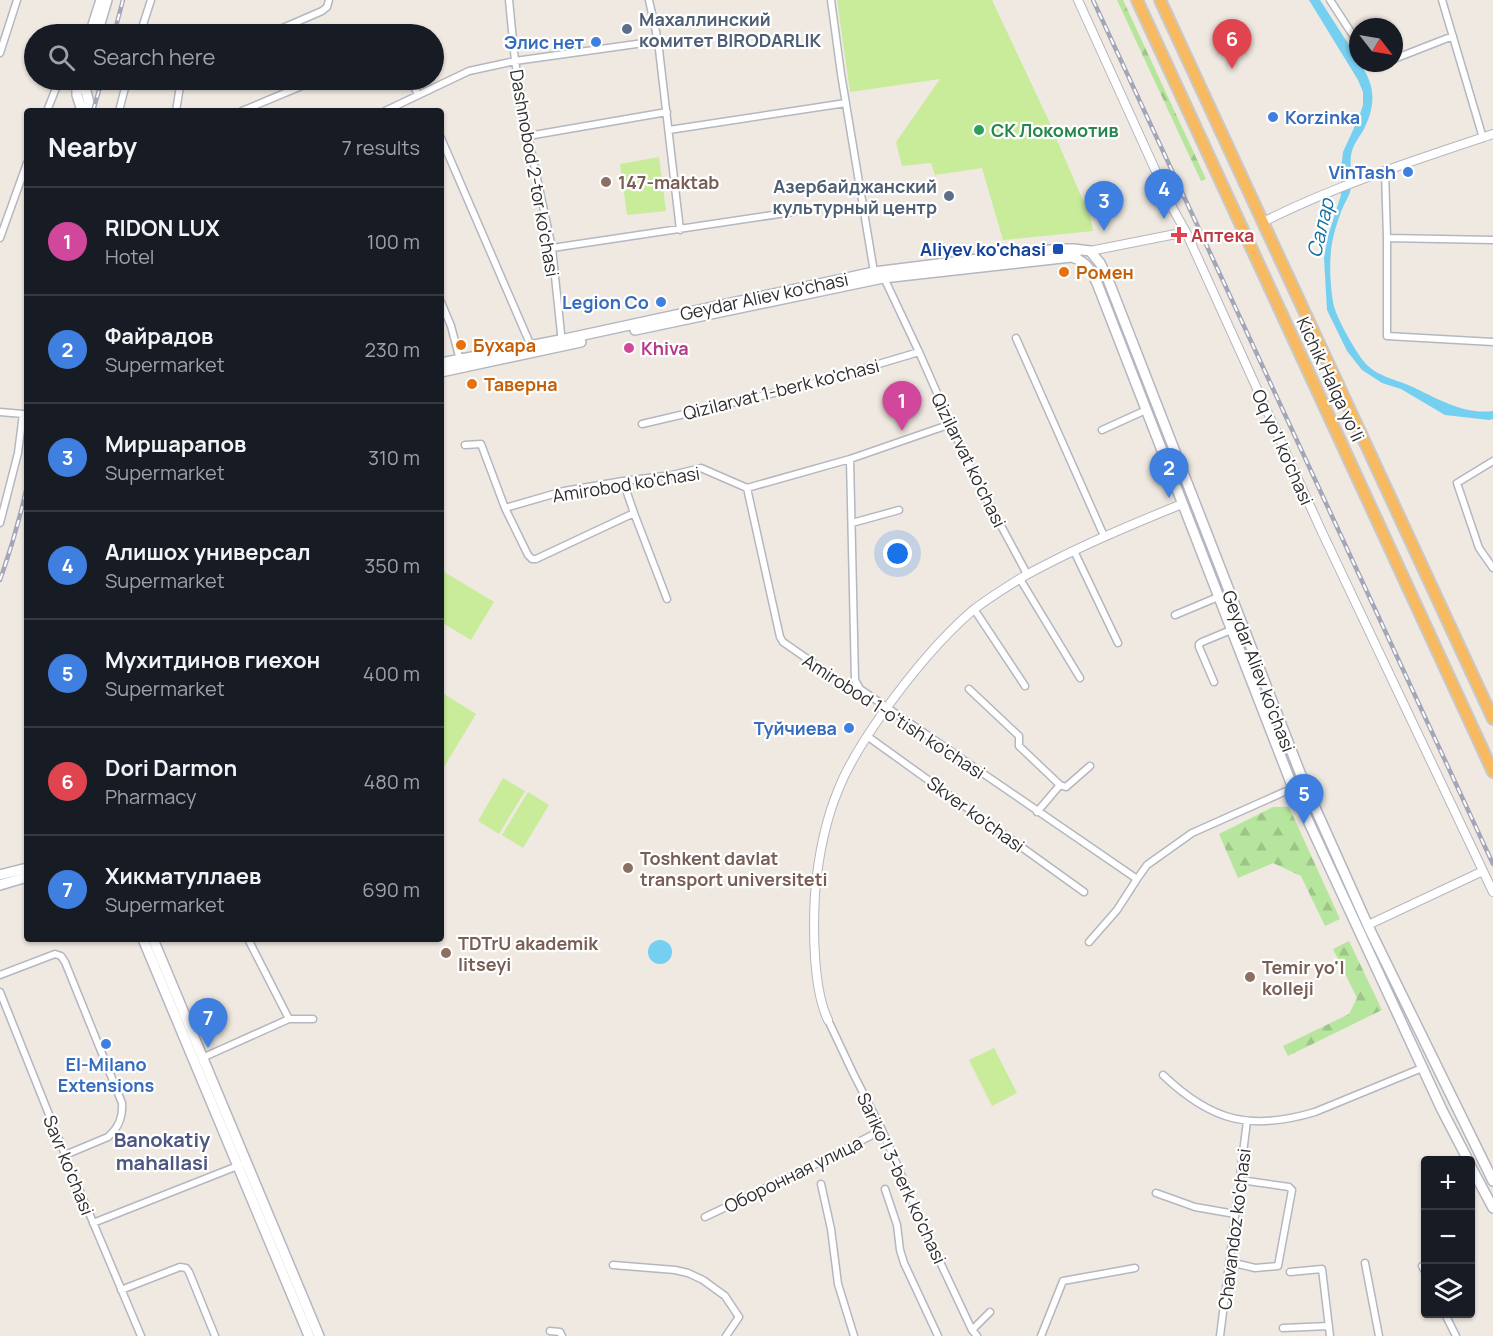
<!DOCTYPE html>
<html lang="en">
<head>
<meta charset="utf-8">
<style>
	body { margin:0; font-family:Manrope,sans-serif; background:#20242c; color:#f1f3f6 }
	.controls { position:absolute; right:18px; bottom:18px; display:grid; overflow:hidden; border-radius:6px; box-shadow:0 2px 4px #0004 }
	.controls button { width:54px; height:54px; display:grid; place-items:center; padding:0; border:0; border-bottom:2px solid #363941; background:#171b24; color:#f1f3f6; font:30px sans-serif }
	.compass { position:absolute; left:1349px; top:18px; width:54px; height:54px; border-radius:50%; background:#171b24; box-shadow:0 2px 4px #0004; rotate:121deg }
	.you { position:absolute; left:898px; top:554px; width:21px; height:21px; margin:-15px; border:4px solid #fff; border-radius:50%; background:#1a73e8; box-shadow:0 0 0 9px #1a73e833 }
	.badge { display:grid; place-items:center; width:39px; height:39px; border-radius:50%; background:#db2777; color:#fff; font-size:20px; font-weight:700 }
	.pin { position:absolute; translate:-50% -50px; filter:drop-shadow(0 2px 3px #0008) }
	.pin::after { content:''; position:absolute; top:32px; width:21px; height:18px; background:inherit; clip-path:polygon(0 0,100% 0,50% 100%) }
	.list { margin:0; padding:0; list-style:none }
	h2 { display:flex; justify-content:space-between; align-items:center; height:78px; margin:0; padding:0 24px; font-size:26px }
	h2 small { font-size:20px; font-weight:400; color:#9ea1a6 }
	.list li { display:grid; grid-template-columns:39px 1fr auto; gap:18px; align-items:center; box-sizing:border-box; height:108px; padding:0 24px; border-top:2px solid #363941 }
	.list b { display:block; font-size:22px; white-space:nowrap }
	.list p { margin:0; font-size:20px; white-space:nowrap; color:#9ea1a6 }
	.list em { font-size:20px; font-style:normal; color:#9ea1a6 }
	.icon { flex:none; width:33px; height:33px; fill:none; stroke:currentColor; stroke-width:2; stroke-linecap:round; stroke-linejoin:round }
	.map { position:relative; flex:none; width:1493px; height:1336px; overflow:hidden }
	.search { position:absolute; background:#171b24; box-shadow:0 2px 4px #0004; left:24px; top:24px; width:420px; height:66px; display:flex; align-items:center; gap:15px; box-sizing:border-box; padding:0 21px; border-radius:33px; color:#9ea1a6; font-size:22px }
	.panel { position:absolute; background:#171b24; box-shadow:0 2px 4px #0004; left:24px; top:108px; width:420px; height:834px; border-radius:6px }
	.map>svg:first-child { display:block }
</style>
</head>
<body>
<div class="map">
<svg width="1493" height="1336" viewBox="0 0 1493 1336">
	<defs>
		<pattern id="forest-firs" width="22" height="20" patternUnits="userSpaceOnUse" patternTransform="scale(1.5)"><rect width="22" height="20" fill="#b6e59e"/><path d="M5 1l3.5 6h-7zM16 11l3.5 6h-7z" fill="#9dc588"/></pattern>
	</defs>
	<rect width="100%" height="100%" fill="#efe9e1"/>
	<path fill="url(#forest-firs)" d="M1117,0h6l83,179 -5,2z
		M1273,807h16l51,112 -15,7 -24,-50 -28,-13 -35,15 -19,-44z
		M1349,941l33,69 -94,46 -5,-10 66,-32 8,-16 -24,-49z"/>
	<path fill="#c9ec9a" d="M837,0h155l55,117 44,102 2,12 -90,9 -21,-72 -47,7 -4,-12 -29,3 -6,-24 44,-63 -90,13z
		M659,157l7,54 -39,4 -7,-51z
		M441,570l53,32 -23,38 -30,-18z
		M441,692l35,22 -35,58z
		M503,778l22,13 -26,43 -21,-13z
		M528,792l21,13 -26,43 -21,-13z
		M994,1048l23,45 -25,13 -23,-46z"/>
	<path fill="#75cff0" d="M1309,0h11l38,59v4h2c16,24 16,42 3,68 -4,6 -9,13 -11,20 -4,13 2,28 -2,41 -2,7 -7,13 -9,20 -4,10 -7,21 -9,31 -3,17 -2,41 1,59 2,14 24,53 34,63 11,11 27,14 41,20 28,12 53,30 85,26v8l-4,1 -44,-5 -44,-26 -19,-6 -20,-13 -15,-19 -20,-41 -3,-52 4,-22 13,-41v-25l2,-18 16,-35 4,-12v-13l-5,-12z
		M648 952a12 12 0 1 1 24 0a12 12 0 1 1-24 0Z"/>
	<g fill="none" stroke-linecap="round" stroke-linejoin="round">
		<g stroke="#b4b7c1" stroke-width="9">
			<path id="minor" d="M509,0l6,61 13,75 24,112 10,95
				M649,0l9,41 22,189
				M831,0l10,74 33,198 11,8 34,72 52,118 56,104
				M1330,0l28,43
				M1442,0l41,138
				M140,34l11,-34
				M269,34l53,-23 5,-4 2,-7
				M0,53l17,-53
				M1394,59l59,-23
				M1374,63h9
				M411,80l7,15
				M47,111l11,-28 7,-3
				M119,111l8,-31
				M176,111l5,-31
				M242,111l74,-31
				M385,111l84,-40 46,-10 143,-20
				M669,130l177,-27
				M528,136l139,-24
				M441,138l90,208
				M1385,170l2,68v98l106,6
				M0,238l27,-75
				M1387,238l106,2
				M552,248l254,-38
				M441,302l10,24 9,34
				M1016,338l88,198
				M0,412l23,2 -5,39 -18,70
				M642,424l166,-39 111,-33
				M1102,430l44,-20
				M465,445l16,-1 24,64 23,47 4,4h4l98,-46
				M850,459l5,221 5,9
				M1493,461l-36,22 22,65 14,20
				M623,481l11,32 33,86
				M747,488l33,149 3,5 62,43 15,4 277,190
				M505,508l59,-17 59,-10 49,-6 29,-7 46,20 103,-29 101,-35
				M852,523l47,-13
				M1074,551l44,92
				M1020,579l60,99
				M974,609l51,77
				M1175,615l43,-18
				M1214,682l-15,-35v-3l3,-2 29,-12
				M969,689l50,47v10l41,39 -23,27
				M867,736l217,156
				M1060,785l6,2 24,-21
				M248,939l41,80h24
				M1089,942l28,-32 20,-31 10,-14 45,-32 101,-45
				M0,975l55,-21 6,2 4,6 57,141c1,14 -3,24 -14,34l-43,18
				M0,992l76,190 65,154
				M828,1020l25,53 29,57 42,98 48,102 5,6
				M202,1058l87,-39
				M1163,1075c49,47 88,56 152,37l107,-44
				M821,1184l10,45 7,55 16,52
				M885,1189l12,36 3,25 4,13 34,73
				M1156,1193l39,14 40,7
				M705,1217l111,-53 66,-34
				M93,1223l147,-58
				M1230,1262l25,6 23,-2 14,-76 -3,-3 -49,-7
				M1365,1263l14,73
				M613,1265l62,5 13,3 15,7 22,16 14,21 -13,19
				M1422,1266l4,7
				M1290,1272l32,-3 8,67
				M121,1290l59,-23 6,1 3,4 26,64
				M1445,1314l11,22
				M1283,1328l46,-2
				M972,1330l18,-18
				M550,1331l10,1 2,4
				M1041,1336l22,-55 72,-13
				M1220,1336l27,-215"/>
		</g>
		<g stroke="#b4b7c1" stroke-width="10">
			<path id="tertiary" d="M1078,0l95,209 13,23 135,298 172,362
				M1263,222c74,-37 152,-62 230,-88
				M1090,251l96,-19
				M1368,925l115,-54
				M828,1020c-15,-31 -15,-91 -13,-126 3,-36 10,-73 24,-106 10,-25 25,-48 41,-71 27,-38 56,-75 92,-106 15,-12 33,-23 49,-33 12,-7 24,-13 36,-19 41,-21 83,-38 125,-55"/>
		</g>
		<g stroke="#b4b7c1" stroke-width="12">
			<path id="secondary" d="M90,34l11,-34
				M97,34l10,-34
				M77,80v15l5,16
				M85,80l1,11 5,20
				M1071,257c15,4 20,13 26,26l196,505 149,322 26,50
				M635,330l248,-52 188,-21 5,-2
				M441,363l124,-24 309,-67 184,-23h16l16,2 10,12 7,14 197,506 65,145 124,253
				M441,372l140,-30
				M0,875l27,-7
				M0,885l27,-8
				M143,939l166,397
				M153,939l166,397
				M1470,1165l23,43"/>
		</g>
		<g stroke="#c9c9c9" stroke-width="14">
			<path id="trunk" d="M1137,0l356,772
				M1160,0l333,719"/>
		</g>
		<use href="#minor" stroke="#fff" stroke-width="6"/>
		<use href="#tertiary" stroke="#fff" stroke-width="8"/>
		<use href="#secondary" stroke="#fff" stroke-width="9"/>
		<use href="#trunk" stroke="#f8ba60" stroke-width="10"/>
		<g stroke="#a3a6b8" stroke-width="4.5">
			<path id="rail" d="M1093,0l400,864
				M114,34l9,-34
				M93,111l9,-31
				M0,580c11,-31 20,-62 27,-94"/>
		</g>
		<use href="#rail" stroke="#fff" stroke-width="2" stroke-dasharray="7" stroke-linecap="butt"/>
	</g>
	<g fill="#5c6f8a" stroke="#fff" stroke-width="2">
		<circle cx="627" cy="29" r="6"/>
		<circle cx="949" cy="196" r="6"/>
	</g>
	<g fill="#3f7fe0" stroke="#fff" stroke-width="2">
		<circle cx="596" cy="42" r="6"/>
		<circle cx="1273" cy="117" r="6"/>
		<circle cx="1408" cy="172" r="6"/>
		<circle cx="661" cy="302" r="6"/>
		<circle cx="849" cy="728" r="6"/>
		<circle cx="106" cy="1044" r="6"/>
	</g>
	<circle fill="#2e9e5b" stroke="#fff" stroke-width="2" cx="979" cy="130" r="6"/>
	<g fill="#8d6e63" stroke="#fff" stroke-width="2">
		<circle cx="606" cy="182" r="6"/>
		<circle cx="628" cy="868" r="6"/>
		<circle cx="446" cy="953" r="6"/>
		<circle cx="1250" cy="977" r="6"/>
	</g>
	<path fill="#e0444e" stroke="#fff" stroke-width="2" d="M1176 226h6v6h6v6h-6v6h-6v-6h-6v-6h6z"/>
	<rect fill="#1a4fb4" stroke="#fff" stroke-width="2" x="1052" y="243" width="12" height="12" rx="3"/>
	<g fill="#e8710a" stroke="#fff" stroke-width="2">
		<circle cx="1064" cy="272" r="6"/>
		<circle cx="461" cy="345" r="6"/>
		<circle cx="472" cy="384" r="6"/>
	</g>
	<circle fill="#d1479c" stroke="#fff" stroke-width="2" cx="629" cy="348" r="6"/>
	<g text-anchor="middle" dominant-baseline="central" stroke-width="4.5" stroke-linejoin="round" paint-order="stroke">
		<g font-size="18" font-weight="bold" fill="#4e5e75" stroke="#fff" text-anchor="start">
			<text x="639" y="19">Махаллинский<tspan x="639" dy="21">комитет BIRODARLIK</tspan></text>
			<text x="937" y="186" text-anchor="end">Азербайджанский<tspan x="937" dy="21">культурный центр</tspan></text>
		</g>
		<g font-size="18" font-weight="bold" fill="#366cbe" stroke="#fff" text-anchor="end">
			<text x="584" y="42">Элис нет</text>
			<text x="1285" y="117" text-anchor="start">Korzinka</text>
			<text x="1396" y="172">VinTash</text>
			<text x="649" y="302">Legion Co</text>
			<text x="837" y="728">Туйчиева</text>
			<text x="106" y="1064" text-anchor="middle">El-Milano<tspan x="106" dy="21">Extensions</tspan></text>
		</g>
		<g font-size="18" font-weight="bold" fill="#27864d" stroke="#fff" text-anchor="start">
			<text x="991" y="130">СК Локомотив</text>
		</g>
		<g font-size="18" fill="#2e2e2e" stroke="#fff">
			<text transform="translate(535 173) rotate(80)">Dashnobod 2-tor ko'chasi</text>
			<text transform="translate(764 296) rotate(-12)">Geydar Aliev ko'chasi</text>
			<text transform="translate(1331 379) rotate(65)">Kichik Halqa yo'li</text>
			<text transform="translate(781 389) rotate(-14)">Qizilarvat 1-berk ko'chasi</text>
			<text transform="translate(1283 447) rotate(66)">Oq yo'l ko'chasi</text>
			<text transform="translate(969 460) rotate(64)">Qizilarvat ko'chasi</text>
			<text transform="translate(626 484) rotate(-9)">Amirobod ko'chasi</text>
			<text transform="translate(1259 671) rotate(69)">Geydar Aliev ko'chasi</text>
			<text transform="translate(894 716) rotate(33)">Amirobod 1-o'tish ko'chasi</text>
			<text transform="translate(976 814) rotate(36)">Skver ko'chasi</text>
			<text transform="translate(69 1165) rotate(68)">Savr ko'chasi</text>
			<text transform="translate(793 1174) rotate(-26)">Оборонная улица</text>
			<text transform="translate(902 1178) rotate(65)">Sariko'l 3-berk ko'chasi</text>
			<text transform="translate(1234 1229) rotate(-83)">Chavandoz ko'chasi</text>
		</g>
		<g font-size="18" font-weight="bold" fill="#785e54" stroke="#fff" text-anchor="start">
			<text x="618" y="182">147-maktab</text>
			<text x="640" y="858">Toshkent davlat<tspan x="640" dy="21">transport universiteti</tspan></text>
			<text x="458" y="943">TDTrU akademik<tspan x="458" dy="21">litseyi</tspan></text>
			<text x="1262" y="967">Temir yo'l<tspan x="1262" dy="21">kolleji</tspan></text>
		</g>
		<g font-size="18" font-weight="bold" fill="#be3a42" stroke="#fff" text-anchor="start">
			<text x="1191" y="235">Аптека</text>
		</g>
		<g font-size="18" font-weight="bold" fill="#164399" stroke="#fff" text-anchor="end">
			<text x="1046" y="249">Aliyev ko'chasi</text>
		</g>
		<g font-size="18" font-weight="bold" fill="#c56008" stroke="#fff" text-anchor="start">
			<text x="1076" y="272">Ромен</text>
			<text x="473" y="345">Бухара</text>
			<text x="484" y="384">Таверна</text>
		</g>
		<g font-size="18" font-weight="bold" fill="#b23c85" stroke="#fff" text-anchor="start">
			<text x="641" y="348">Khiva</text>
		</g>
		<g font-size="20" font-style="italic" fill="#0d6fa3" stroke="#fff">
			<text transform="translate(1320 228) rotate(-77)">Салар</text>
		</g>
		<g font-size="20" font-weight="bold" fill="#4d5680" stroke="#fff">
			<text x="162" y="1139">Banokatiy<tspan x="162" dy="23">mahallasi</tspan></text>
		</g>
	</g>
</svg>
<div class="controls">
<button>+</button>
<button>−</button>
<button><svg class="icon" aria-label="layers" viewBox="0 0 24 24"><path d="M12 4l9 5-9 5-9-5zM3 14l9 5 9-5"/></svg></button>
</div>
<svg class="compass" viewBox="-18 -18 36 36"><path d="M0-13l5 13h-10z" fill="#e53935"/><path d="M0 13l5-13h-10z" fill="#9ea1a6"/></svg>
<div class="you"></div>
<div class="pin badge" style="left:902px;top:431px;background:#d1479c">1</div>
<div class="pin badge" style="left:1169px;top:498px;background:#3f7fe0">2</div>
<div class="pin badge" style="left:1104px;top:231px;background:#3f7fe0">3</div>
<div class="pin badge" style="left:1164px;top:219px;background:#3f7fe0">4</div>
<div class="pin badge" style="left:1304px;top:824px;background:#3f7fe0">5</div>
<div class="pin badge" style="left:1232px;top:69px;background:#e0444e">6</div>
<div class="pin badge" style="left:208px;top:1048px;background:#3f7fe0">7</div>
<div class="search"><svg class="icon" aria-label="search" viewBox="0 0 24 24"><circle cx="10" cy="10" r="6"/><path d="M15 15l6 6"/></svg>Search here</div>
<section class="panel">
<h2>Nearby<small>7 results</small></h2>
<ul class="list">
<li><span class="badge" style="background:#d1479c">1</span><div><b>RIDON LUX</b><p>Hotel</p></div><em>100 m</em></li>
<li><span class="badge" style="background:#3f7fe0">2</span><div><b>Файрадов</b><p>Supermarket</p></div><em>230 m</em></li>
<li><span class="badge" style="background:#3f7fe0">3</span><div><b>Миршарапов</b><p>Supermarket</p></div><em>310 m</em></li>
<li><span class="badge" style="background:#3f7fe0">4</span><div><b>Алишох универсал</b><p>Supermarket</p></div><em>350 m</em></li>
<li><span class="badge" style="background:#3f7fe0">5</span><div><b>Мухитдинов гиехон</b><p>Supermarket</p></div><em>400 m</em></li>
<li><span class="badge" style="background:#e0444e">6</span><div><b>Dori Darmon</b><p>Pharmacy</p></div><em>480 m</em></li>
<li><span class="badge" style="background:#3f7fe0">7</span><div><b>Хикматуллаев</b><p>Supermarket</p></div><em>690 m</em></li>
</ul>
</section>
</div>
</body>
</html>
